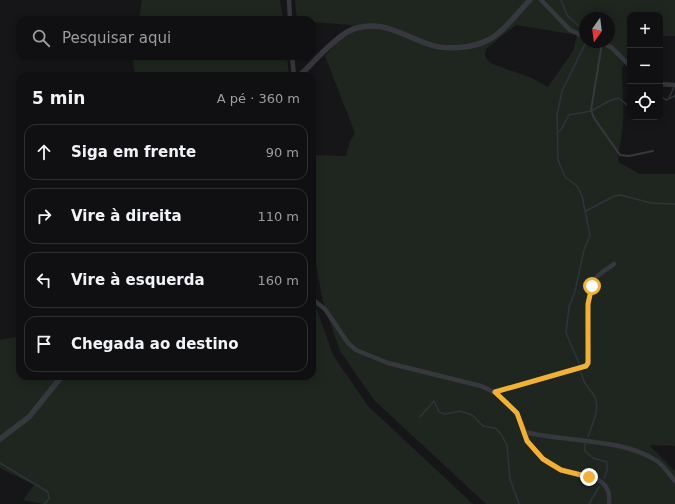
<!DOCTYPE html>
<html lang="pt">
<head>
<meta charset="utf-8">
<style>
	body { margin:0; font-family:"DejaVu Sans",sans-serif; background:#1e1e20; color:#f1f3f6 }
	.controls { position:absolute; right:12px; top:12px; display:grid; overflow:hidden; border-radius:8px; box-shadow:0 2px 10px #0003 }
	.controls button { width:36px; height:36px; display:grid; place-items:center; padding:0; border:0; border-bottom:1px solid #303032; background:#101012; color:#f1f3f6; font:20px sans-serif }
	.compass { position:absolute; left:579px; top:12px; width:36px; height:36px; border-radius:50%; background:#101012; box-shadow:0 2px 10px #0003; rotate:194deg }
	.stop { position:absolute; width:12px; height:12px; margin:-9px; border:3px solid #f2b134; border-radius:50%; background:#fff }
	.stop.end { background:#f2b134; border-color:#fff; box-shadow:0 1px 4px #0008 }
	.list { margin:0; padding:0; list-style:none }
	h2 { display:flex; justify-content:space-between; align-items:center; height:52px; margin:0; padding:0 16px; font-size:17px }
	h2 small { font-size:13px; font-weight:400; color:#9c9d9f }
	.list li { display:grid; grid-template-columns:26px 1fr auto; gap:12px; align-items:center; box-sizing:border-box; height:56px; margin:0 8px 8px; padding:0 8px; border:1px solid #303032; border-radius:12px }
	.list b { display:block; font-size:15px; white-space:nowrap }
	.list em { font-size:13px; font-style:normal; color:#9c9d9f }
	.icon { flex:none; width:22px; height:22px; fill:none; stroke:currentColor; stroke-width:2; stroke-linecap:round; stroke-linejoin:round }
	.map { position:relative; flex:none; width:675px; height:504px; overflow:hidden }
	.search { position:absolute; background:#101012; box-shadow:0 2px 10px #0003; left:16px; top:16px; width:300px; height:44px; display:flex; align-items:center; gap:10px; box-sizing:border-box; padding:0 14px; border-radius:12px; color:#9c9d9f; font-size:15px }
	.panel { position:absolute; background:#101012; box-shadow:0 2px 10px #0003; left:16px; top:72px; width:300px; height:308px; border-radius:12px }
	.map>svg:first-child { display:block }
</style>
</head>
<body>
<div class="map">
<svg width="675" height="504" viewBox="0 0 675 504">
	<rect width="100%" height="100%" fill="#161618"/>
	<path fill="#1e261f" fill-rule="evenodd" d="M142,0h138l3,20h-144z
		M295,0h380v36h-15v-21h-30v46h-4l-4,7c0,18 2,38 1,57 -1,12 -5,24 -5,37l22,12h35v272l-26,-1 26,26v33h-189l-112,-104 -34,-49 -17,-49 -9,-48 -2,-26v-73l34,1 4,-15 5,-8 -30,-77 27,-31 -40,-3v-2h-15zM585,18h24v24h-24zM516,25l61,10 -4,16 -25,36 -16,-9 -42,-15 -5,-7 1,-7z
		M132,56h155l2,20h-154z
		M312,288l3,16 18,51 35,51 105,98h-429l-21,-4 11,-15 -34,-17v-128l20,-4v40h292z"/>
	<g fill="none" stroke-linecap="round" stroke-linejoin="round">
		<path stroke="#2c353c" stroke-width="1.5" d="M561,0l6,15 18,17
			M660,95l6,5 9,-4
			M669,98l5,-11
			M557,133l4,-3 8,-15 22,-4 18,-10 10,-3 11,10
			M586,211l28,-15 7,-1 30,8 24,1
			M579,363l-13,-30 3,-26 6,-16 9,-41 6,-15 -8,-39 -5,-10 -12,-9 -7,-17 -1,-45 5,-24 24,-49
			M581,372c2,10 6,14 12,22 9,12 -1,30 -5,43
			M420,417l14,-16 5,11 6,2 15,-3 12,4 11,11 12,2 6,6 6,11 3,34 9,25
			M585,444v7l8,7 14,4v9l-3,7
			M0,463l48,29 1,7 -5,5
			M589,504l10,-17"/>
		<path stroke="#37383d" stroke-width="2" d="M602,43l-11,67 3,8 26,37 9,1 24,-5"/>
		<path stroke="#37383d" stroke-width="4.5" d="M289,0l1,20
			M541,0l29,30 15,7
			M602,42l10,6 18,18
			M292,56l2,20
			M660,84l15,1
			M312,299l13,10 23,34 8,7 32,13 93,23c22,9 37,24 44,46 39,10 98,6 132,29 7,5 12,13 18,20
			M495,392l91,-26 3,-6c0,-22 -6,-63 6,-81 4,-6 13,-10 19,-15
			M525,432c4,16 19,31 35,37 14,6 39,4 47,20 3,4 2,10 2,15"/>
		<path stroke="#37383d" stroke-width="5.5" d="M299,76c14,-13 33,-36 50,-45 30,-14 52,4 79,13 17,6 43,5 60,-4 16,-8 29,-27 42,-40
			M0,439l29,-22 33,-41"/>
	</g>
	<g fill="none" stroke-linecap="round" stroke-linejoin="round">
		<path stroke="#f2b134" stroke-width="5" d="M589,477l-28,-7 -18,-11 -16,-18 -10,-28 -22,-21 91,-26 2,-3v-59l4,-18"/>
	</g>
</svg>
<div class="controls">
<button>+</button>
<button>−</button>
<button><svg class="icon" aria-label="locate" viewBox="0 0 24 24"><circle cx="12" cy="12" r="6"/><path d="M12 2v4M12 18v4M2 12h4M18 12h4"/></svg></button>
</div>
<svg class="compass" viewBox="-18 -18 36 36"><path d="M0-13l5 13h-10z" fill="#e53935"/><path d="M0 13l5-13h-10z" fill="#9c9d9f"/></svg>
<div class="stop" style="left:592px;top:286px"></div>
<div class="stop end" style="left:589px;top:477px"></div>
<div class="search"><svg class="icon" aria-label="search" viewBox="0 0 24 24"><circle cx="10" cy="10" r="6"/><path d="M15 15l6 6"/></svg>Pesquisar aqui</div>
<section class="panel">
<h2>5 min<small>A pé · 360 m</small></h2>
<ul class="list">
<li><svg class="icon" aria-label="ahead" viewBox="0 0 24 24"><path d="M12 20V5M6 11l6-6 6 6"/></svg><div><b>Siga em frente</b></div><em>90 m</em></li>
<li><svg class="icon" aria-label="right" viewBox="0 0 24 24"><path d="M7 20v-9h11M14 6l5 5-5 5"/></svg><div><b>Vire à direita</b></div><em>110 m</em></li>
<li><svg class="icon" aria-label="left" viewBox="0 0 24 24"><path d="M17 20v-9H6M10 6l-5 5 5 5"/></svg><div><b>Vire à esquerda</b></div><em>160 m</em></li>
<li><svg class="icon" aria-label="arrive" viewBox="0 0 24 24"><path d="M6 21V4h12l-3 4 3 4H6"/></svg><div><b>Chegada ao destino</b></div></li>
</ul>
</section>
</div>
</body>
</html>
